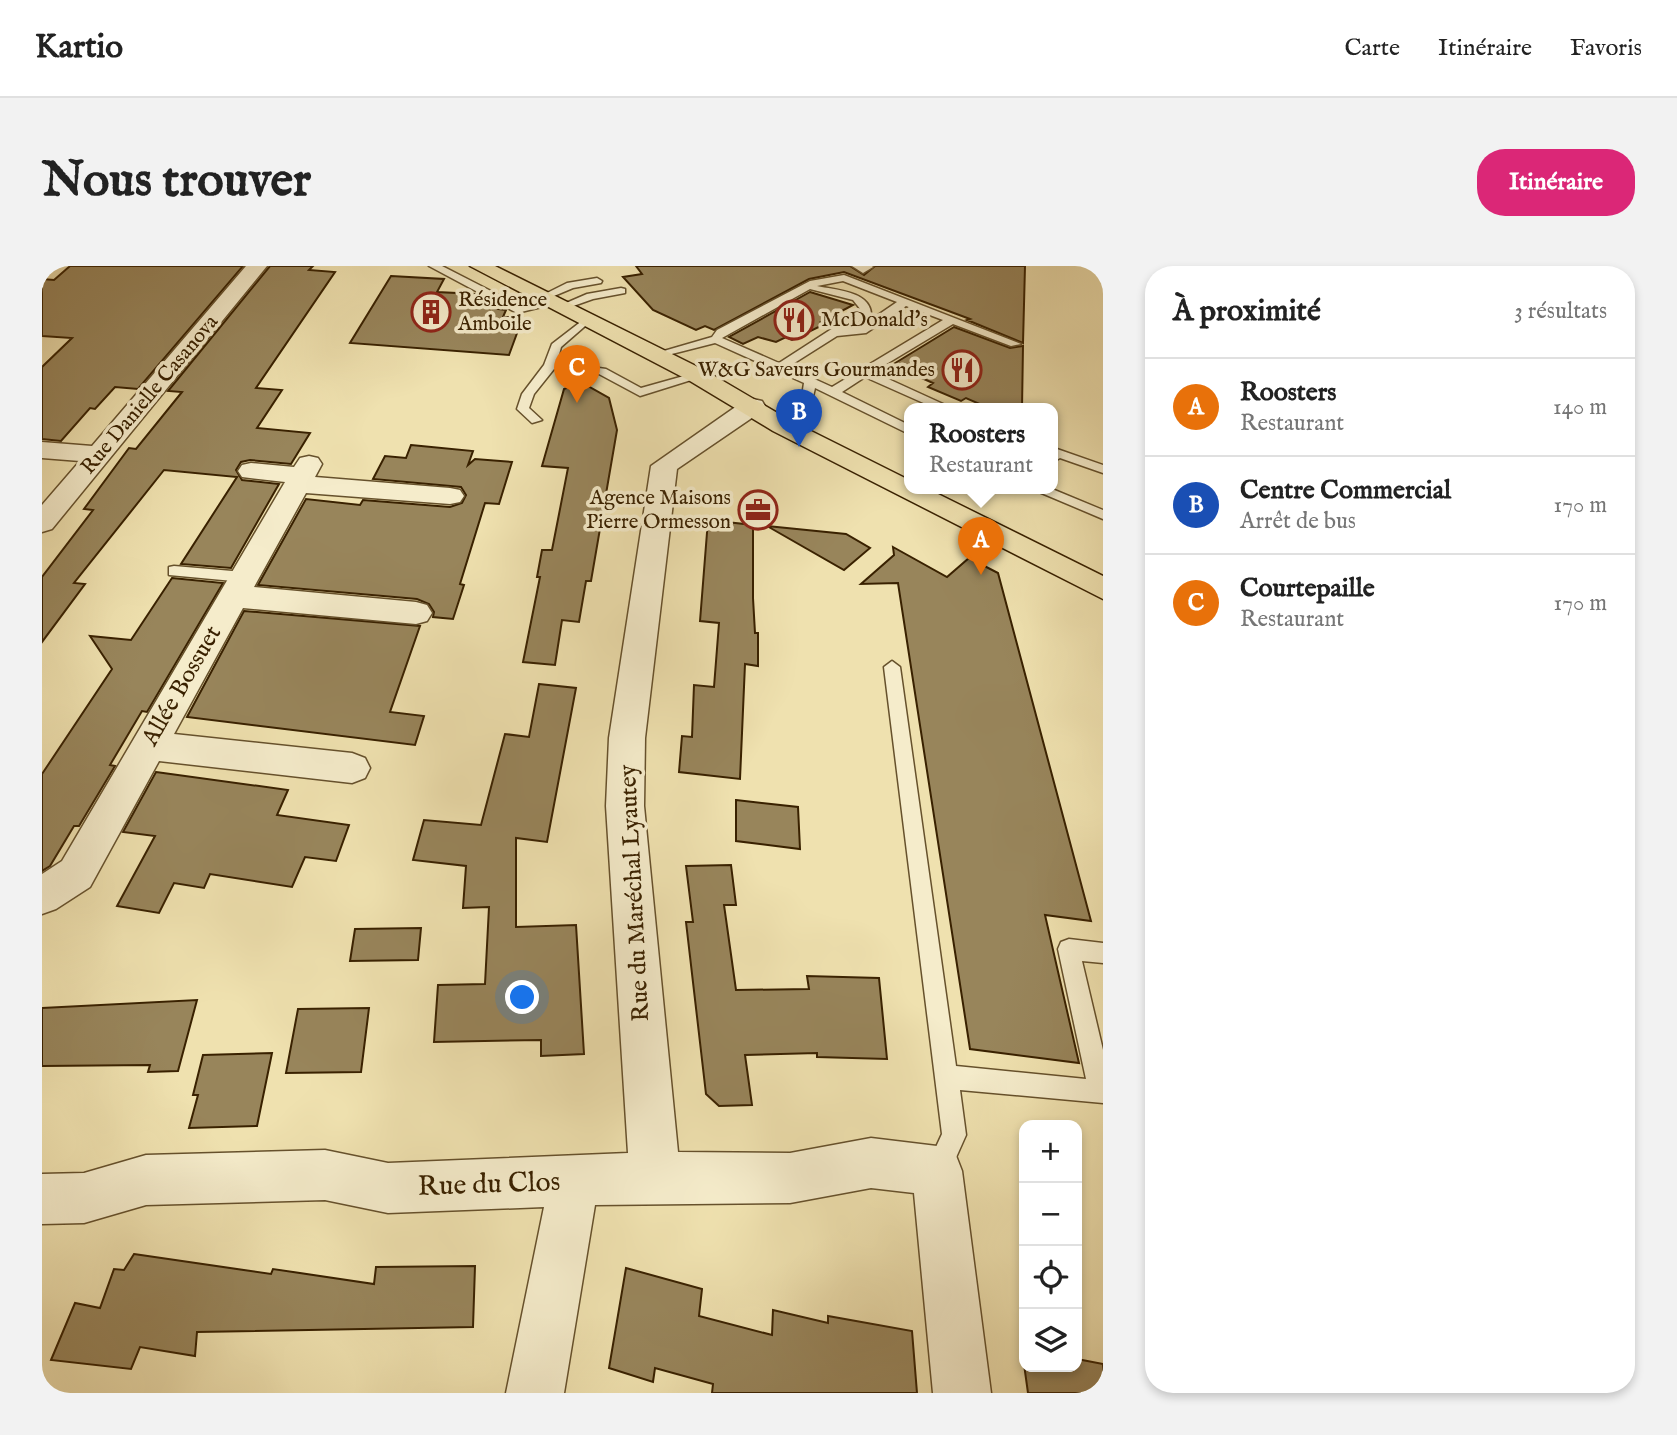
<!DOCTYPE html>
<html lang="fr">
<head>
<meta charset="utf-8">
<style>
	body { margin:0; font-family:"IM FELL English",serif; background:#f2f2f2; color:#222 }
	.controls { position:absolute; right:21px; bottom:21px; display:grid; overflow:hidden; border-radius:14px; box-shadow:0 4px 10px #0003 }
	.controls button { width:63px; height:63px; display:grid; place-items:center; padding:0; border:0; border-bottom:2px solid #e0e0e0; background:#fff; color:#222; font:35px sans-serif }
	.you { position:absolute; left:481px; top:732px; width:24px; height:24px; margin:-18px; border:5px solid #fff; border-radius:50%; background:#1a73e8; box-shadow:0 0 0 10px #1a73e833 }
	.badge { display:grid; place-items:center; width:46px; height:46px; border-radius:50%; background:#db2777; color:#fff; font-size:23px; font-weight:700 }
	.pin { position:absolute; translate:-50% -58px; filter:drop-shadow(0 2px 4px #0008) }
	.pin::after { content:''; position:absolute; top:37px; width:24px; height:21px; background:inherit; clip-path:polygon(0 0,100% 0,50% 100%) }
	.popup { position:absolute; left:862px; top:137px; width:154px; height:91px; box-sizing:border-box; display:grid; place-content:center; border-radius:14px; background:#fff; filter:drop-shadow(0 2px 5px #0005); font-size:23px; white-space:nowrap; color:#767676 }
	.popup b { font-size:26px; color:#222 }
	.popup::after { content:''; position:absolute; left:50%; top:100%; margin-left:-14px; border:14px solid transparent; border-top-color:#fff }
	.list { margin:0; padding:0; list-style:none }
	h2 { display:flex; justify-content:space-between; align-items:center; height:91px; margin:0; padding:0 28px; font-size:30px }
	h2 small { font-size:23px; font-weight:400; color:#767676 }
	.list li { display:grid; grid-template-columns:46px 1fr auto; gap:21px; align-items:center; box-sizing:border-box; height:98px; padding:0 28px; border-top:2px solid #e0e0e0 }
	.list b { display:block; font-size:26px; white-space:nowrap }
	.list p { margin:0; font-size:23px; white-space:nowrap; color:#767676 }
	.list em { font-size:23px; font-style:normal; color:#767676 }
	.icon { flex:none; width:38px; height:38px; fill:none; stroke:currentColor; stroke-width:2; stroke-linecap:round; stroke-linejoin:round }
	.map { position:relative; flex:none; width:1061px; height:1127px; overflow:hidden; border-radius:28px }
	header { display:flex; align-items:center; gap:42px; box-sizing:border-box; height:98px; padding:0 35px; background:#fff; border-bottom:2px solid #e0e0e0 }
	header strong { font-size:33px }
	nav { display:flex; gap:38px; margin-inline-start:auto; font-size:24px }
	.intro { display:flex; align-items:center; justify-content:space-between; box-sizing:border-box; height:168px; padding:0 42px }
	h1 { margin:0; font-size:49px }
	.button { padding:18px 32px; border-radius:28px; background:#db2777; color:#fff; font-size:24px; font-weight:700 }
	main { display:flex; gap:42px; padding:0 42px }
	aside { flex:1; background:#fff; border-radius:28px; box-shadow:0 4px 10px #0003 }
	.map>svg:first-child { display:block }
</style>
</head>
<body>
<header>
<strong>Kartio</strong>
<nav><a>Carte</a><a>Itinéraire</a><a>Favoris</a></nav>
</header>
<div class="intro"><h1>Nous trouver</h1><a class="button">Itinéraire</a></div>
<main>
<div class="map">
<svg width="1061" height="1127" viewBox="0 0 1061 1127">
	<rect width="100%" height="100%" fill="#efe1af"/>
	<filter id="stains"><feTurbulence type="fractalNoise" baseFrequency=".00286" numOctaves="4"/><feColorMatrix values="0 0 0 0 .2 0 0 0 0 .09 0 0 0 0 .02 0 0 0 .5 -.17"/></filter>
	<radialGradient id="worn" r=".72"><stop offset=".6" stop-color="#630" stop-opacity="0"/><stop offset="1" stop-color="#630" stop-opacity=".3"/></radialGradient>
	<path fill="#98855b" stroke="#392100" stroke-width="2" d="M28,0h173l-105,123 -23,-2 -20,22 -5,-1 -29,33 -19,-2v-72l30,-29 -30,-2v-57l12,1z
		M228,0h43l-4,4 26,2 -79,116 26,2 -25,38 53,5 -19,31 -41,-4 -9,2 -5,8 6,10 37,4 -48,84 -50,-4 56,-87 -73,-7 -90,113 11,1 -43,58v-65l51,-67 -9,-1 45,-61 7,1 46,-57 -14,-1z
		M594,0h214l14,9 11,-9h150l-2,77 -56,-23 3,-1 -126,-47 -35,7 -95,51 -9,-4 -9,4 -43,-20 -30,-33 19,-3z
		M349,10l53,3 -7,13 40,2 3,2 -5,10 31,4 -3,7h9l-3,8h11l-11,30 -159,-12z
		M768,26l43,13 -32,17 4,2 -33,16 -6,-3 -10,5 -18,-5 -15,7 -14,-7z
		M912,61l56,21 13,-2 -1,63h-31l-25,-11 -5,3 -33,-14 5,-4 -41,-18z
		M535,118l9,1 23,13 8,32 -26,151h-5l-7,41 -17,-2 -7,45 -32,-3 17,-85h-3l5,-27h10l16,-82 -26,-2 22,-77z
		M369,179l62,6 -5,14 7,-6 37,3 -13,42 -14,-1 -25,81 4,1 -11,34 -20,-2 1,-5 -5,-8 -12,-5 -159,-14 48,-86 54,6 3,-5 87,7 12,-4 4,-8 -5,-8 -88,-8 12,-23 21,2z
		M666,254l45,5v73l2,35h3v33l-13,-2 -5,115 -61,-7 3,-36 10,1 2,-52 20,2 5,-64 -19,-2z
		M725,260l79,8 24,14 -26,22z
		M851,281l54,30 22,-19 29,15 93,348 -46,-6 34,148 -109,-14 -72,-466 -37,1 33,-29z
		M130,312l51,5 -76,129 -5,-1 -32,54 5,1 -36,60h-5l-24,40 -8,5v-97l70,-105 -22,-33 41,4z
		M202,345l176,15 -30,86 34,4 -9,29 -228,-28z
		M497,418l37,4 -29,154 -31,-4v89l60,-2 8,129 -43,2v-16l-107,2 4,-57 47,-1 4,-77 -26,1 3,-42 -53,-6 11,-40 57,5 24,-91 24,3z
		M114,506l132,18 -11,25 72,10 -13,36 -31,-4 -13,30 -82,-13 -6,14 -30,-5 -15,30 -42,-7 38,-70 -32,-4z
		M694,534l62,7 2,42 -64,-8z
		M689,599l5,40h-12l12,85 73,-1 -2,-13 72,2 8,81 -70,-2v-4l-72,2 7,50 -33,1 -13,-12 -20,-172h7l-7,-56z
		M379,662l-3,32 -68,1 5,-32z
		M155,734l-19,71 -30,1 2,-7 -108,1v-58z
		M327,742l-8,64 -75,1 12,-64z
		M230,787l-15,73 -68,2 9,-33h-5l10,-40z
		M92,988l137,20 2,-5 101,15 2,-17 99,-1 -2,61 -276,5 -2,24 -55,-9 -9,22 -80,-9 24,-57 25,5 14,-39 10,1z
		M584,1002l76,21 -3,27 73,19 1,-25 55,13v-7l84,15 5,62h-205l1,-9 -58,-16 -2,14 -44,-14z
		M980,1084l2,1v16h53v-8l26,5v29h-75z"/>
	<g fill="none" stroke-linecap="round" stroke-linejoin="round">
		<g stroke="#66512c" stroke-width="3">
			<path id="lane" d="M387,0h13l80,41 31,-7 5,3 -41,10z
				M802,9l177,69 -10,2 -58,-22 -80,48 81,37h-17l-72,-32 -23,15 67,33v9l-94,-46 -7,31 -10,3 6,-39 -89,-40 -59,15 -6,-3 62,-18 5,-7 93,-49zM801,15l54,21 -38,26 -12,1 24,-16c-2,-22 -36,-23 -54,-27zM768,23l43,11 8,10 -82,53 -57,-25zM864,40l37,14 -111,67 -44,-20 49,-31 29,-3z
				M555,12l5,3 -1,2 -28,5 -31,13 -5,-3 30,-15z
				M579,22l4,1v4l-32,6 -31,11 -5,-3 30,-13z
				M545,51l5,3 -31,27 -4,15 49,7 35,19 57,-16 6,4 -64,20 -41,-22 -45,-5 -20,25 -5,14 13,12 -10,3 -15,-14 5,-15 22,-29 8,-21z
				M1015,183l46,16v8l-43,-15 -7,4v-12z
				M990,223h20l51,21v9z
				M132,300l70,6 8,5 -8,5 -75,-7v-8z
				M850,395l8,6 56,399 130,13 -28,-130 3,-7 8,-3 34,4v20l-21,-2 21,89v53l-143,-13 6,45 -20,45 -9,3 -9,-3 -3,-9 17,-37 -58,-467z"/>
		</g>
		<g stroke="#66512c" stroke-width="3">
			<path id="street" d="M204,0h21l-215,263 -10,3v-27l38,-44 -38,-3v-16l50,4z
				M810,0h20l1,1 -10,6z
				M711,133l9,2 3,5 -3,5 -85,58 -32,269 -1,68 34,346 112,1 81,-15 66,8 18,7 7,18 29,222h-58l-19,-200 -43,-5 -81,15 -195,2 -31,188h-58l38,-186 -156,6 -63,-13 -179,5 -62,18 -42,1v-50l42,-1 62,-18 179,-5 63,13 240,-10 -22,-347 3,-68 42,-272 93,-65z
				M267,190l9,2 4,6 -7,13 135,11 10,2 4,6 -4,6 -10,2 -144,-11 -52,94 162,15 11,3 5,8 -5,8 -11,3 -173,-16 -69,126 178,19 13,5 5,10 -5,10 -13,5 -193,-22 -69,126 -34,22 -14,5v-40l20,-13 223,-379 -43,-5 -4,-6 4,-6 9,-2 43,4 6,-9z"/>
		</g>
		<g stroke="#392100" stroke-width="3">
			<path id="primary" d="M428,0h25l211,105 85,50 118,59v9h19l175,87v23l-330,-168 -83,-50z"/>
		</g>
		<use href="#lane" fill="#f5eccb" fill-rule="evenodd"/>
		<use href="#street" fill="#f5eccb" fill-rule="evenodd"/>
		<use href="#primary" fill="#efe1af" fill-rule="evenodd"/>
	</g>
	<defs>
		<g id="building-ring" transform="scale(2.0125)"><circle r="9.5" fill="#f5eccb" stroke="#8f2418" stroke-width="1.5"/><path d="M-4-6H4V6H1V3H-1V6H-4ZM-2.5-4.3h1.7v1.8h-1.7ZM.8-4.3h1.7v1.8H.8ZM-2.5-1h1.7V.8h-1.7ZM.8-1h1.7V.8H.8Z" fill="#8f2418"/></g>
		<g id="restaurant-ring" transform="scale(2.0125)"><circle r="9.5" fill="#f5eccb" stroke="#8f2418" stroke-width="1.5"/><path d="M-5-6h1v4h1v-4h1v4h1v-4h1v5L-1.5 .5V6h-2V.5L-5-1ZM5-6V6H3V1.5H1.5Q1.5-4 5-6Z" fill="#8f2418"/></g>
		<g id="office-ring" transform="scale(2.0125)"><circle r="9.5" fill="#f5eccb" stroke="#8f2418" stroke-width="1.5"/><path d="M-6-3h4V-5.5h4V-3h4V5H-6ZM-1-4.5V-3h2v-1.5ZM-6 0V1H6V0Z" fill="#8f2418"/></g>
	</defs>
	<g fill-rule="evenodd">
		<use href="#building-ring" x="389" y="46"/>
		<use href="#restaurant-ring" x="752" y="54"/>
		<use href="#restaurant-ring" x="920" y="104"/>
		<use href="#office-ring" x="716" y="244"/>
	</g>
	<g text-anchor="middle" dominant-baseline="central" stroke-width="7" stroke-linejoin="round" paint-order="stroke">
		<g font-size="21" fill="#392100" stroke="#f5eccb" text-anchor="start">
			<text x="416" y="34">Résidence<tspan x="416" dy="24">Amboile</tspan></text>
			<text x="779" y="54">McDonald's</text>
			<text x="893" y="104" text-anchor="end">W&amp;G Saveurs Gourmandes</text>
			<text x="689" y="232" text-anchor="end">Agence Maisons<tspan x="689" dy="24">Pierre Ormesson</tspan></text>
		</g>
		<g font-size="21" fill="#392100" stroke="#f5eccb">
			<text transform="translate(108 129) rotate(-50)">Rue Danielle Casanova</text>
		</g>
		<g font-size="24" fill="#392100" stroke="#f5eccb">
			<text transform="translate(140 420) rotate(-60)">Allée Bossuet</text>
			<text transform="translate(593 627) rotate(-93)">Rue du Maréchal Lyautey</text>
		</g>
		<g font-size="28" fill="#392100" stroke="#f5eccb">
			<text transform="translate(447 919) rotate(-2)">Rue du Clos</text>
		</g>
	</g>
	<rect width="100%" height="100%" filter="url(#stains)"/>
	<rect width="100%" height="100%" fill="url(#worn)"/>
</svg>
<div class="controls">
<button>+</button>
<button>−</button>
<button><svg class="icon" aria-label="locate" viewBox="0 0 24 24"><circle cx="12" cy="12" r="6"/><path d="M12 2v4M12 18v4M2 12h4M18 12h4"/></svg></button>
<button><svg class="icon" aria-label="layers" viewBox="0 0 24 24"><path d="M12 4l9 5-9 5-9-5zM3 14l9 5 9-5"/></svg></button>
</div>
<div class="you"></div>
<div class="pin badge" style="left:939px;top:309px;background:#e8710a">A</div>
<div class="popup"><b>Roosters</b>Restaurant</div>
<div class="pin badge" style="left:757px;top:181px;background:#1a4fb4">B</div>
<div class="pin badge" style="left:535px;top:137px;background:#e8710a">C</div>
</div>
<aside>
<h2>À proximité<small>3 résultats</small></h2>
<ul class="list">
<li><span class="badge" style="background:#e8710a">A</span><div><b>Roosters</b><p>Restaurant</p></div><em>140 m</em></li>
<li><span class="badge" style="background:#1a4fb4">B</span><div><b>Centre Commercial</b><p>Arrêt de bus</p></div><em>170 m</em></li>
<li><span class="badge" style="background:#e8710a">C</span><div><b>Courtepaille</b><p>Restaurant</p></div><em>170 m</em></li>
</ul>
</aside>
</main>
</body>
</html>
